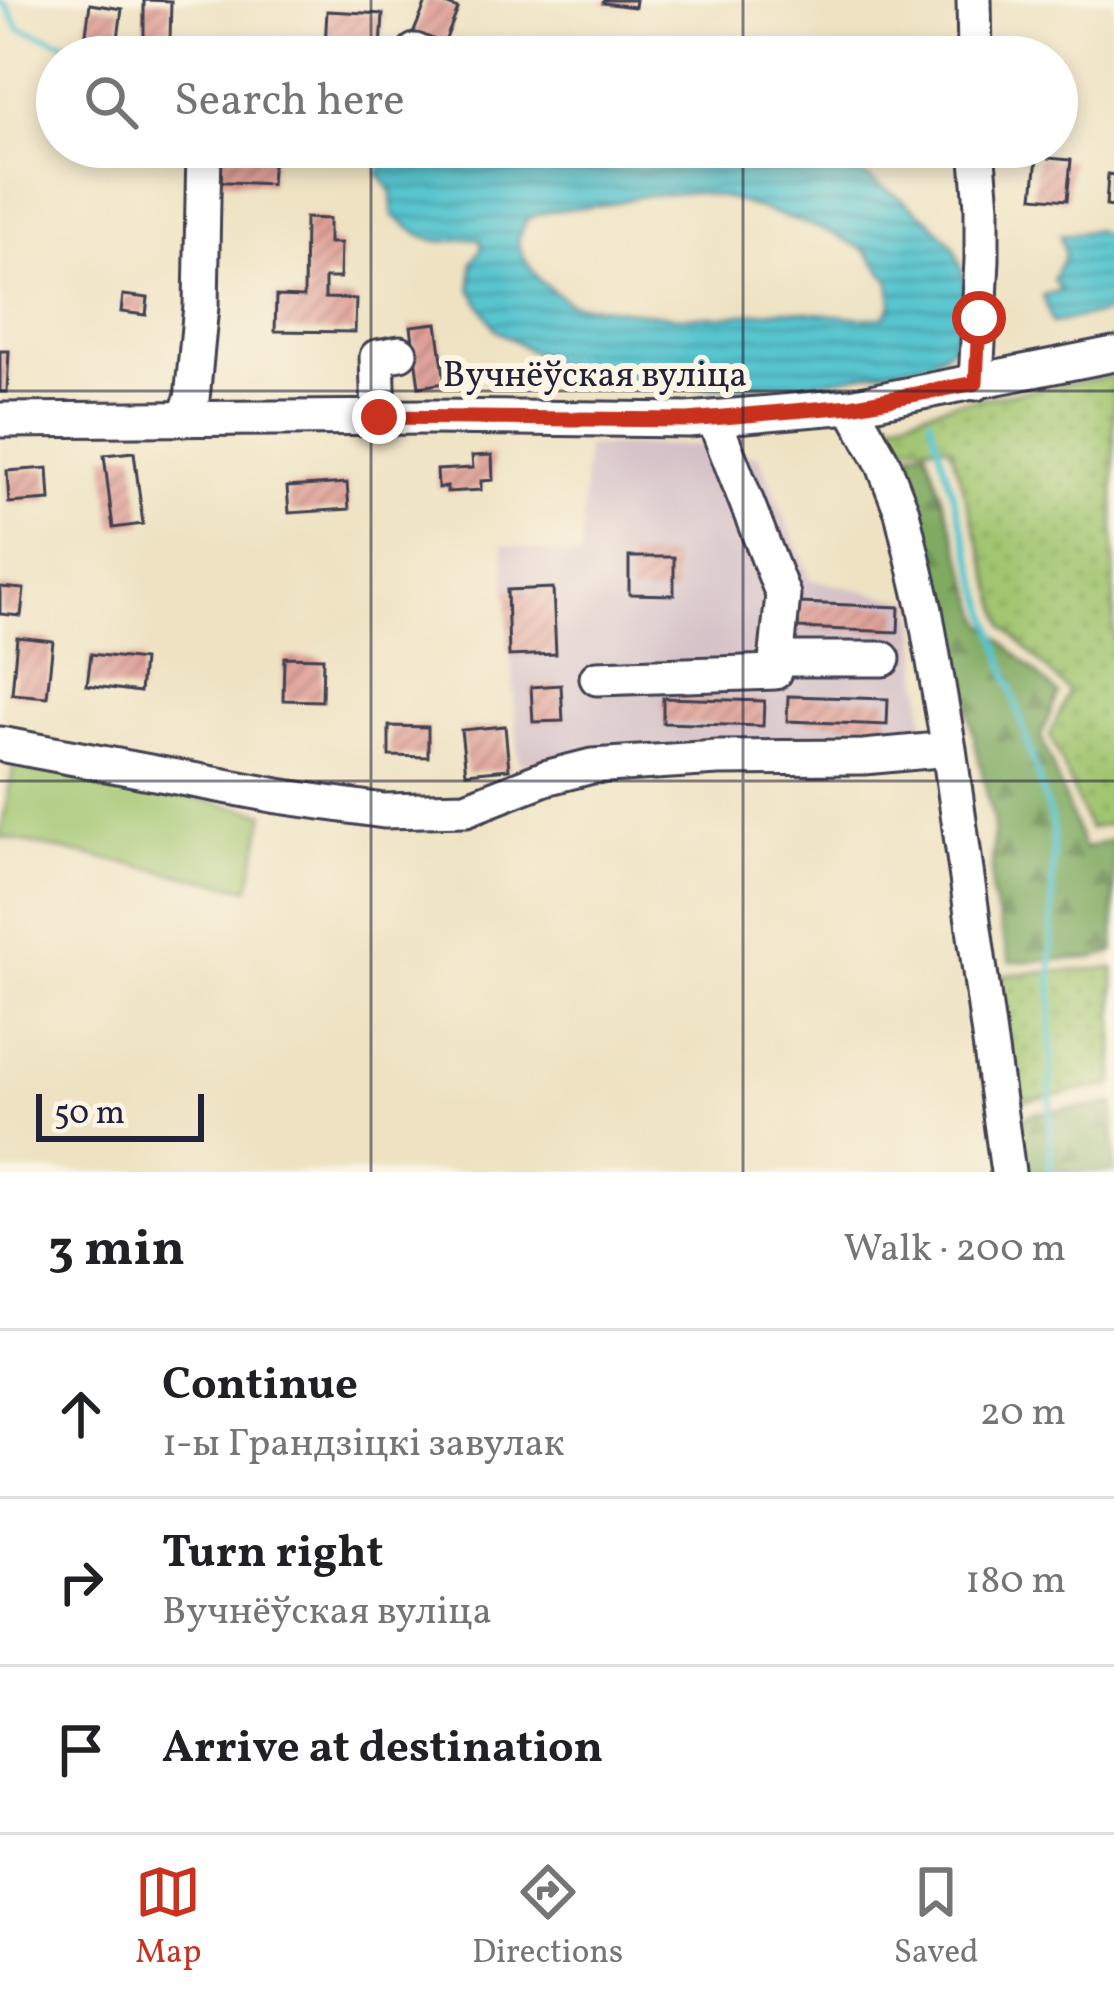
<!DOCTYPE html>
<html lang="en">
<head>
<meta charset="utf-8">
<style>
	body { margin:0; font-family:Vollkorn,serif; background:#f2f2f2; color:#202124 }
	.scale { position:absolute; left:36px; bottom:30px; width:168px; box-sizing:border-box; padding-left:12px; border:6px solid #22223b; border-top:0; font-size:33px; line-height:42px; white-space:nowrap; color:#22223b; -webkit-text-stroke:9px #fcf5e5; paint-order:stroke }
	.stop { position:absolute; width:36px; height:36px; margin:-27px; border:9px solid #c8321e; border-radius:50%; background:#fff }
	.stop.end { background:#c8321e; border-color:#fff; box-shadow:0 3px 12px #0008 }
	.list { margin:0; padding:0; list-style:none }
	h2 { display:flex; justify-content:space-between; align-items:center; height:156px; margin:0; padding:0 48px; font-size:51px }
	h2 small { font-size:39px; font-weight:400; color:#757577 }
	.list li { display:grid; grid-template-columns:78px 1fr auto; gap:36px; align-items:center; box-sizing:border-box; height:168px; padding:0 48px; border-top:3px solid #e0e0e0 }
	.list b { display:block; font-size:45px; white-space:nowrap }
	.list p { margin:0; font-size:39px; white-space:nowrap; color:#757577 }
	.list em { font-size:39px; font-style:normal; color:#757577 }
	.icon { flex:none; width:66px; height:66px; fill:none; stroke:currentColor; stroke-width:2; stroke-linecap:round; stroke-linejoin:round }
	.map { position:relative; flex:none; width:1114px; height:1172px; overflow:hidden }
	.search { position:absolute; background:#fff; box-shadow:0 6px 18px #0003; left:36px; right:36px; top:36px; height:132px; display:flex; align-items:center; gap:30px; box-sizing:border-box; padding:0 42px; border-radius:66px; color:#757577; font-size:45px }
	.sheet { height:660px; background:#fff }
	nav { display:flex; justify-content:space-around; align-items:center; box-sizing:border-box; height:168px; border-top:3px solid #e0e0e0; background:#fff; font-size:33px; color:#757577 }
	nav a { display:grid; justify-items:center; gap:6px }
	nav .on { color:#c8321e }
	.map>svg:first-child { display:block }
</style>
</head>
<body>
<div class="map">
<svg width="1114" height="1172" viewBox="0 0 1114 1172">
	<defs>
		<pattern id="grass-dots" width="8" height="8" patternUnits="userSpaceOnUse" patternTransform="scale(3)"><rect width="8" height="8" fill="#a1c56f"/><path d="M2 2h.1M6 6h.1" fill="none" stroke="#8aa961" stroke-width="1.8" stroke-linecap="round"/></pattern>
		<pattern id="forest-firs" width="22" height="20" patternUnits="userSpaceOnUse" patternTransform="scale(3)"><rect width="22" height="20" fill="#80aa62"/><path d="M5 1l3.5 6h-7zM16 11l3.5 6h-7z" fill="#688a52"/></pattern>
		<pattern id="water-rules" width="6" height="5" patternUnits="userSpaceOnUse" patternTransform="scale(3)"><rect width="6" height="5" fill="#58c5cf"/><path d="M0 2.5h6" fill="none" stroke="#48a0a9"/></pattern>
		<pattern id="building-hatch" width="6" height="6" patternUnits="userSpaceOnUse" patternTransform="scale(3)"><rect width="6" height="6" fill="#de9b93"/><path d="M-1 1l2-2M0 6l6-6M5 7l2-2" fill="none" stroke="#b47e79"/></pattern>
	</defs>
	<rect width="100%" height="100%" fill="#fcf5e5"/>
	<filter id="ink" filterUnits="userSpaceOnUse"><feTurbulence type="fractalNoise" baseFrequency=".00833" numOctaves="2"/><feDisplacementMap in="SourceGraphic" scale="24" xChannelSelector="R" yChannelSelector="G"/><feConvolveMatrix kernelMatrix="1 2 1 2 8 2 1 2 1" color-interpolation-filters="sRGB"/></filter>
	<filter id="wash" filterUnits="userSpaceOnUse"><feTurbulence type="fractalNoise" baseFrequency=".004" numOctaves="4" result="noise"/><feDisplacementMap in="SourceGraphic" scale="48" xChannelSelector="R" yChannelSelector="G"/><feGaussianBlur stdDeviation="2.7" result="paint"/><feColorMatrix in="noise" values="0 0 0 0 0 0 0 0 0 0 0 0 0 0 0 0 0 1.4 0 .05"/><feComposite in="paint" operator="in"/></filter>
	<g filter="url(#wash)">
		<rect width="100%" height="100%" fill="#eee2c2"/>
		<path fill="#d2bdc6" d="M697,445l62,11 52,123 103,23 12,141 -407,21 -16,-220 78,13 5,-111z"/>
		<path fill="url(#grass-dots)" stroke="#627455" stroke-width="3" d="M1114,376v447l-25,6 -39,-94 19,-43 -64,-65 -55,-181 -49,-3 -11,-21 62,-19z
			M1114,968v117l-97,17 -20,-127z"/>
		<path fill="url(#forest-firs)" stroke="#51664e" stroke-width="3" d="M926,448l58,175 74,71 -17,42 43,113 30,-10v113l-22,6 -82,4 -19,-69 3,-68 -85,-373z
			M1114,1104v68h-91l-9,-36 7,-18 13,-5z"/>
		<path fill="#a1c56f" stroke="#627455" stroke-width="3" d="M15,760l250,53 -16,76 -249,-52z"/>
		<path fill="url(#water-rules)" stroke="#3d7485" stroke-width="3" fill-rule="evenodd" d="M407,147h324l22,24 73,-5 34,7 39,24 29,22 26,28 11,34 -2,35 -12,31 -21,14 -99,19 -105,8 -108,-7 -72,-21 -50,-30 -25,-41 1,-27 10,-15 -2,-8c-12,-2 -20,1 -32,2 -22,2 -38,-13 -55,-26l-1,-23 -14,-19c5,-9 20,-15 29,-26zM695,192l32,6 101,33 38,20 24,30 2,25 -8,11 -19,1 -80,-8 -60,6 -47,1 -109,-14 -28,-21 -18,-25 -5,-17 9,-21 21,-8 58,-6 35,-9z
			M1095,230l19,9v72l-62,12 -9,-28 18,-5 -8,-10 12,-25 -5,-19z"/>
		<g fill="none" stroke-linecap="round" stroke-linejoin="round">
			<path stroke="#58c5cf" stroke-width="6" d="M0,2l8,5 11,21 88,29
				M365,147l16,20
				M930,418l123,409 -3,345"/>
		</g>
		<g id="blocks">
			<path fill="url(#building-hatch)" d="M144,0l27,1 -1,39 -26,-1z
				M427,0h9l22,9 -17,42 -30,-12z
				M604,0h32l-1,7 -32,-4z
				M90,4l32,5 -5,37 -32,-5z
				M327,11l56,3 -2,36 -56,-3z
				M212,154l61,3 -2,27 -61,-3z
				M1037,157l34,3 -4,40 -34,-3z
				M1108,174l6,1v32l-8,-1z
				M305,218l24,1v24h12l-1,35h-15v20l31,1 -1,33 -80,-1 1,-35 28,1z
				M123,295l25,3 -2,17 -25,-3z
				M437,323l8,60 -26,4 -8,-61z
				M0,351h9l-2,41h-7z
				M134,452l9,72 -30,4 -9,-73z
				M492,455l1,25 -12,1v9l-34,2v-5l-9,1 -1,-18 36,-2 -1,-12z
				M48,468l2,32 -41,3 -2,-32z
				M347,483l2,26 -60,4 -2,-26z
				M629,557h45v38l-45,-1z
				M0,587l24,2 -3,27 -21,-2z
				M553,588l3,66 -47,2 -2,-66z
				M799,603l100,4 -1,25 -100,-4z
				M17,637l36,4 -6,56 -35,-3z
				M91,654l52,6 -3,32 -53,-7z
				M284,657l39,1 -1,43 -39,-1z
				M561,685l2,36 -30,1 -2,-35z
				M788,696l100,3 -1,26 -100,-4z
				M663,698l101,3 -1,25 -100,-3z
				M389,726l39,1v30l-39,-1z
				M505,726l4,43 -43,4 -5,-43z"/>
		</g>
	</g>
	<g filter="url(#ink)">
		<use href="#blocks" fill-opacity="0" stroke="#413f4f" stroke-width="3"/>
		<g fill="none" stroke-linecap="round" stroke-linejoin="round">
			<g stroke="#413f4f" stroke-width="39">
				<path id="minor" d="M974,0l1,57
					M415,51l14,6
					M976,383l6,-124v-52l-5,-60
					M851,406l32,57 19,49 23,98 24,139 59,423
					M379,417l-2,-60 23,-4
					M184,419l8,-20 9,-93 3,-159
					M0,420l430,-3 258,3 163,-14 263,-52
					M776,659h107
					M597,678l178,-6 8,-77 -69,-176
					M0,744l278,52 106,15 82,-2 79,-31 47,-12 126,-8 146,-1 85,-8"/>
			</g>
			<use href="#minor" stroke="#fff" stroke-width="33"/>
		</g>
	</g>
	<g fill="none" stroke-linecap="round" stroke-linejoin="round" filter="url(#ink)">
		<path stroke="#c8321e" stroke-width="15" d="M379,417l309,3 163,-14 125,-23 3,-65"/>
	</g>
	<path fill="none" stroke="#22223b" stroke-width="3" stroke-opacity="0.55" d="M371,0v57M743,0v57M371,147v1025M743,147v1025M0,391h1114M0,781h1114"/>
	<g text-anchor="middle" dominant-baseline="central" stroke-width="12" stroke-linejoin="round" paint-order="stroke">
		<g font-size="36" fill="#22223b" stroke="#fcf5e5">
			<text x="595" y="377">Вучнёўская вуліца</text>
		</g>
	</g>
</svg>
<div class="scale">50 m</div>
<div class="stop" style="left:979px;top:318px"></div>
<div class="stop end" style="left:379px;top:417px"></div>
<div class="search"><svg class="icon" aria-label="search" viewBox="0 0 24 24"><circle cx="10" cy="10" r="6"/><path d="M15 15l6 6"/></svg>Search here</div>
</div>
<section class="sheet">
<h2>3 min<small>Walk · 200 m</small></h2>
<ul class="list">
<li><svg class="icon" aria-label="ahead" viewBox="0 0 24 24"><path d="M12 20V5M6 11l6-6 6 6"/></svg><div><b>Continue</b><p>1-ы Грандзіцкі завулак</p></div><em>20 m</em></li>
<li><svg class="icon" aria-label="right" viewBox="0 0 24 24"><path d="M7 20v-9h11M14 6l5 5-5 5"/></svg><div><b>Turn right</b><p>Вучнёўская вуліца</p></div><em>180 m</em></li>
<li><svg class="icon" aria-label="arrive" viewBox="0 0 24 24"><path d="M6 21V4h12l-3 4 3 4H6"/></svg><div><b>Arrive at destination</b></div></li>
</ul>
</section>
<nav>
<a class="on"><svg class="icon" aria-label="map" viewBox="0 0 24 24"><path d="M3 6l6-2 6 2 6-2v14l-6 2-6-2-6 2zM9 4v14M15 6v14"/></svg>Map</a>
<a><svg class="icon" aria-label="directions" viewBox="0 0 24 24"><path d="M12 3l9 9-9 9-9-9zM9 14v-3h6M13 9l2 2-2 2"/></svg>Directions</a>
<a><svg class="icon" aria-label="saved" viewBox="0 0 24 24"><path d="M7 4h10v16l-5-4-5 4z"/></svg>Saved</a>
</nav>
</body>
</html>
